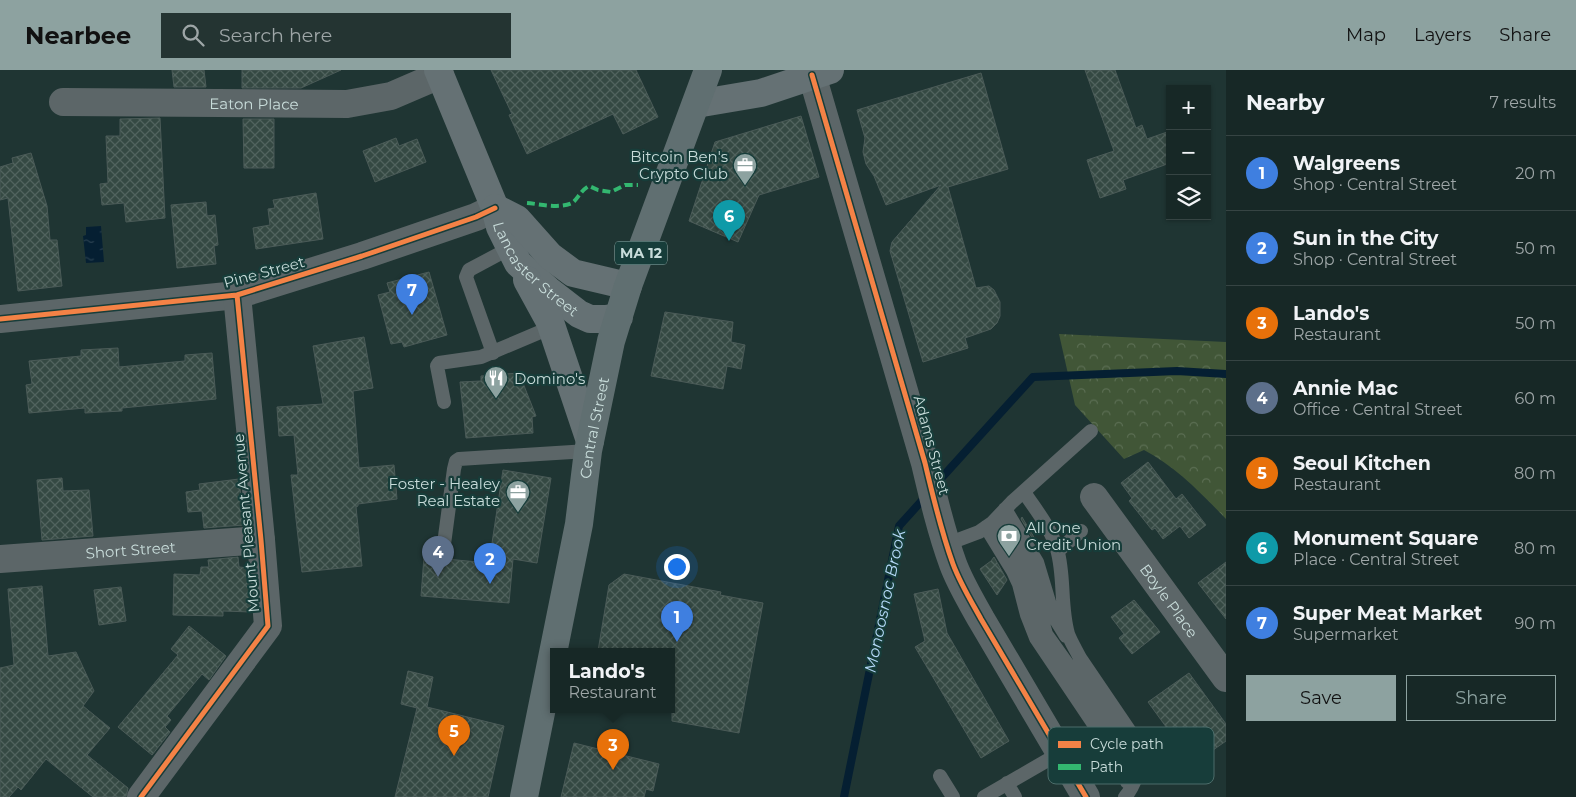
<!DOCTYPE html>
<html lang="en">
<head>
<meta charset="utf-8">
<style>
	body { margin:0; font-family:Montserrat,sans-serif; background:#243432; color:#f1f3f6 }
	.controls { position:absolute; right:15px; top:15px; display:grid; overflow:hidden; border-radius:0px; box-shadow:0 1px 4px #0004 }
	.controls button { width:45px; height:45px; display:grid; place-items:center; padding:0; border:0; border-bottom:1px solid #364443; background:#172826; color:#f1f3f6; font:25px sans-serif }
	.you { position:absolute; left:676px; top:496px; width:18px; height:18px; margin:-12px; border:4px solid #fff; border-radius:50%; background:#1a73e8; box-shadow:0 0 0 8px #1a73e833 }
	.badge { display:grid; place-items:center; width:32px; height:32px; border-radius:50%; background:#8da2a0; color:#fff; font-size:16px; font-weight:700 }
	.pin { position:absolute; translate:-50% -41px; filter:drop-shadow(0 1px 2px #0008) }
	.pin::after { content:''; position:absolute; top:26px; width:18px; height:15px; background:inherit; clip-path:polygon(0 0,100% 0,50% 100%) }
	.popup { position:absolute; left:550px; top:578px; width:125px; height:65px; box-sizing:border-box; display:grid; place-content:center; border-radius:0px; background:#172826; filter:drop-shadow(0 1px 4px #0005); font-size:16px; white-space:nowrap; color:#9ea6a7 }
	.popup b { font-size:19px; color:#f1f3f6 }
	.popup::after { content:''; position:absolute; left:50%; top:100%; margin-left:-10px; border:10px solid transparent; border-top-color:#172826 }
	.list { margin:0; padding:0; list-style:none }
	h2 { display:flex; justify-content:space-between; align-items:center; height:65px; margin:0; padding:0 20px; font-size:21px }
	h2 small { font-size:16px; font-weight:400; color:#9ea6a7 }
	.list li { display:grid; grid-template-columns:32px 1fr auto; gap:15px; align-items:center; box-sizing:border-box; height:75px; padding:0 20px; border-top:1px solid #364443 }
	.list b { display:block; font-size:19px; white-space:nowrap }
	.list p { margin:0; font-size:16px; white-space:nowrap; color:#9ea6a7 }
	.list em { font-size:16px; font-style:normal; color:#9ea6a7 }
	.actions { display:flex; gap:10px; padding:15px 20px }
	.actions a { flex:1; padding:11px 0; border:1px solid #8da2a0; border-radius:0px; text-align:center; font-size:18px; color:#8da2a0 }
	.actions .main { background:#8da2a0; color:#111 }
	.icon { flex:none; width:28px; height:28px; fill:none; stroke:currentColor; stroke-width:2; stroke-linecap:round; stroke-linejoin:round }
	.map { position:relative; flex:none; width:1226px; height:727px; overflow:hidden }
	header { display:flex; align-items:center; gap:30px; box-sizing:border-box; height:70px; padding:0 25px; background:#8da2a0; color:#111 }
	header strong { font-size:24px }
	nav { display:flex; gap:28px; margin-inline-start:auto; font-size:18px }
	.search { width:350px; height:45px; background:#243432; display:flex; align-items:center; gap:12px; box-sizing:border-box; padding:0 18px; border-radius:0px; color:#9ea6a7; font-size:19px }
	main { display:flex }
	aside { flex:1; background:#172826 }
	.map>svg:first-child { display:block }
</style>
</head>
<body>
<header>
<strong>Nearbee</strong>
<div class="search"><svg class="icon" aria-label="search" viewBox="0 0 24 24"><circle cx="10" cy="10" r="6"/><path d="M15 15l6 6"/></svg>Search here</div>
<nav><a>Map</a><a>Layers</a><a>Share</a></nav>
</header>
<main>
<div class="map">
<svg width="1226" height="727" viewBox="0 0 1226 727">
	<defs>
		<pattern id="forest-crowns" width="20" height="18" patternUnits="userSpaceOnUse" patternTransform="scale(1.25)"><rect width="20" height="18" fill="#415637"/><path d="M2 6a3 3 0 1 1 6 0M12 15a3 3 0 1 1 6 0" fill="none" stroke="#5b6e53"/></pattern>
		<pattern id="water-ripples" width="26" height="14" patternUnits="userSpaceOnUse" patternTransform="scale(1.25)"><rect width="26" height="14" fill="#051f32"/><path d="M2 4q2-2 4 0t4 0M15 11q2-2 4 0t4 0" fill="none" stroke="#283f4f"/></pattern>
		<pattern id="building-cross-hatch" width="8" height="8" patternUnits="userSpaceOnUse" patternTransform="scale(1.25)"><rect width="8" height="8" fill="#354943"/><path d="M0 0l8 8M0 8l8-8" fill="none" stroke="#51635e"/></pattern>
	</defs>
	<rect width="100%" height="100%" fill="#1f3533"/>
	<path fill="url(#forest-crowns)" d="M1059,264l167,8v177c-24,-25 -51,-53 -82,-69l-20,9 -49,-54z"/>
	<path fill="url(#water-ripples)" d="M101,156l3,36 -18,1 -3,-27 3,-1v-8z"/>
	<g fill="none" stroke-linecap="round" stroke-linejoin="round">
		<path stroke="#051f32" stroke-width="8" d="M936,414l97,-107 144,-6 49,3
			M844,727l55,-271 28,-31"/>
	</g>
	<path fill="url(#building-cross-hatch)" stroke="#4b5b58" d="M172,0h32l2,17h-32z
		M242,0h99l-40,18h-59z
		M491,0h145l22,47 -35,17 -10,-20 -86,40 -18,-39 3,-1z
		M1085,0h30l21,58 6,-3 5,14 23,-8v32l-47,17 3,9 -26,9 -13,-38 27,-9z
		M981,3l27,96 -60,18 28,101 13,-2 5,4 6,12v14l-3,7 -6,6 -26,9 3,10 -45,14 -33,-111 2,-9 49,-57 -55,20 -12,-29 -8,-12 -3,-12 2,-14 -8,-28z
		M801,46l18,61 -60,18 -21,47 -49,-21 26,-79z
		M160,48l5,100 -39,4 -2,-19 -22,2 -2,-21 8,-1 -2,-47h14v-17z
		M243,49h31v49h-30z
		M396,68l3,8 18,-7 9,23 -51,20 -12,-31z
		M31,83l16,53 3,34h7l5,46 -44,5 -10,-93 -8,2v-33l13,-4 -1,-5z
		M316,123l7,46 -67,10 -3,-21 17,-3 -2,-16 7,-1 -2,-8z
		M206,132l1,14 8,-1 3,30 -4,1 2,18 -39,4 -6,-63z
		M429,202l18,63 -43,12 -2,-5 -11,2 -13,-49 12,-3 -3,-9z
		M665,242l68,10 -2,20 14,3 -4,24 -14,-3 -4,23 -72,-13z
		M364,267l9,51 -20,3 6,77 35,-3 3,34 -39,5v2l-2,1 6,59 -60,6 -11,-97h7l-4,-40 -15,1 -2,-29 46,-3 -10,-58z
		M118,278l1,19 66,-6v-6l27,-2 4,46 -94,9v3l-37,2v-5l-56,5 -3,-28 6,-1 -3,-23 52,-5v-6z
		M519,303l17,43 -4,1 1,16 -67,5 -6,-56 21,-1v-5z
		M1148,392l28,37 6,-5 24,31 -17,13 -9,-12 -17,13 -8,-11 -3,2 -23,-29 3,-3 -11,-15z
		M503,400l48,8 -14,85 -24,-4 -4,44 -88,-7 3,-39 65,6z
		M62,408l1,13 26,-1 4,46 -51,4 -5,-60z
		M239,409l5,46 -40,3 -2,-17 -14,1 -2,-20 14,-2 -1,-6z
		M1022,447l13,22 -1,2 -13,-22z
		M238,487l1,10 9,1 3,44 -28,-1v5l-50,-1 1,-41 26,1 1,-8h8l-1,-7z
		M994,487l13,23 -10,15 -17,-26 11,-8z
		M1226,492v57l-28,-36z
		M624,504l97,18 -1,3 43,8 -24,130 -67,-12v-70h-74l11,-66z
		M42,516l6,70 28,-4 18,39 -11,15 27,22 -23,27 41,33 -2,9h-33l-47,-38 -25,31 -3,-3 -9,10h-9v-129l14,-3 -6,-76z
		M121,517l5,34 -27,4 -5,-35z
		M938,519l9,44 62,108 -28,17 -66,-111 10,-6 -11,-47z
		M1134,530l26,32 -28,22 -13,-16 5,-4 -13,-17z
		M189,556l37,30 -17,24 -7,-6 -35,42 4,4 -6,7 5,5 -18,23 -34,-28 60,-72 -7,-6z
		M408,601l25,6 -6,30 77,19 -16,71h-93l22,-89 -16,-4z
		M1189,603l37,51v17l-33,23 -45,-62z
		M574,673l85,21 -6,27 -7,-2 -2,8h-83z"/>
	<g fill="none" stroke-linecap="round" stroke-linejoin="round">
		<path stroke="#5c6668" stroke-width="14" d="M493,283l-27,-76 3,-7 45,-24
			M444,332l-7,-36 2,-3 42,-6 71,-30
			M1024,422c11,17 27,36 33,57 8,27 3,57 11,85 3,8 8,16 12,24l57,84c4,19 1,40 -12,55
			M1005,439l32,53 16,53 13,21
			M996,449l25,41 10,22 15,52 79,111 5,13 1,17
			M986,457l27,44 6,13 8,31 9,23 82,122 7,14 2,8
			M444,474l10,-75 2,-8 3,-2 129,-8
			M947,474l32,-12 13,-9 20,-21 79,-71
			M1058,481l23,-20
			M940,706l13,21
			M1007,713l8,14
			M984,727l76,-44"/>
		<g stroke="#5c6668" stroke-width="28">
			<path d="M812,5l113,388c8,34 16,68 28,101 7,19 18,37 28,55l105,178"/>
			<path id="s1" d="M63,32l284,2 44,-8 49,-21"/>
			<path d="M0,249l237,-24 125,-39 114,-39 19,-9"/>
			<path id="s2" d="M1094,427l132,181"/>
			<path id="s3" d="M0,489l261,-19"/>
			<path d="M141,727l127,-171 -7,-86 -24,-245"/>
		</g>
		<g stroke="#657174" stroke-width="28">
			<path id="s4" d="M438,0l57,138 5,19 18,36 30,27 31,24 11,5h15l14,-2"/>
			<path d="M696,34l65,-11 69,-23"/>
			<path d="M495,138l22,11 33,37 23,17 55,13"/>
			<path d="M527,210l23,42 40,119"/>
		</g>
		<path stroke="#606f71" stroke-width="28" id="s5" d="M524,727l55,-273 9,-73 23,-110 17,-55 80,-216"/>
		<path stroke="#33b770" stroke-width="4" stroke-dasharray="8 4" stroke-linecap="butt" d="M527,133c13,1 32,6 45,0 6,-4 8,-12 17,-17l9,4 13,2 14,-7h13"/>
		<g stroke="#173d3a" stroke-width="8">
			<path id="cycleway" d="M812,5l113,388c8,34 16,68 28,101 7,19 18,37 28,55l105,178
				M0,249l237,-24 125,-39 114,-39 19,-9
				M141,727l127,-171 -7,-86 -24,-245"/>
		</g>
		<use href="#cycleway" stroke="#f48246" stroke-width="5"/>
	</g>
	<defs>
		<g id="office-pin" transform="scale(1.25)"><path d="M0 17L-7.5 6A9.5 9.5 0 1 1 7.5 6Z" fill="#8da2a0" stroke="#173d3a"/><path d="M-6-3h4V-5.5h4V-3h4V5H-6ZM-1-4.5V-3h2v-1.5ZM-6 0V1H6V0Z" fill="#fff"/></g>
		<g id="restaurant-pin" transform="scale(1.25)"><path d="M0 17L-7.5 6A9.5 9.5 0 1 1 7.5 6Z" fill="#8da2a0" stroke="#173d3a"/><path d="M-5-6h1v4h1v-4h1v4h1v-4h1v5L-1.5 .5V6h-2V.5L-5-1ZM5-6V6H3V1.5H1.5Q1.5-4 5-6Z" fill="#fff"/></g>
		<g id="bank-pin" transform="scale(1.25)"><path d="M0 17L-7.5 6A9.5 9.5 0 1 1 7.5 6Z" fill="#8da2a0" stroke="#173d3a"/><path d="M-6-4H6V4H-6ZM0-2.3a2.3 2.3 0 1 0 0 4.6a2.3 2.3 0 1 0 0-4.6Z" fill="#fff"/></g>
	</defs>
	<g fill-rule="evenodd">
		<use href="#office-pin" x="745" y="95"/>
		<use href="#restaurant-pin" x="496" y="308"/>
		<use href="#office-pin" x="518" y="422"/>
		<use href="#bank-pin" x="1009" y="466"/>
	</g>
	<g text-anchor="middle" dominant-baseline="central" stroke-width="4.5" stroke-linejoin="round" paint-order="stroke">
		<rect fill="#173d3a" stroke="#93acaa" stroke-width="1" x="615" y="171.5" width="52" height="23" rx="4"/>
		<g font-size="14" font-weight="bold" fill="#c8dcda">
			<text x="641" y="183">MA 12</text>
		</g>
		<g font-size="15" fill="#c8dcda" stroke="#173d3a">
			<text stroke="none"><textPath href="#s1" startOffset="191">Eaton Place</textPath></text>
			<text stroke="none"><textPath href="#s4" startOffset="225">Lancaster Street</textPath></text>
			<text transform="translate(264 202) rotate(-15)">Pine Street</text>
			<text stroke="none"><textPath href="#s5" startOffset="376">Central Street</textPath></text>
			<text transform="translate(932 375) rotate(75)">Adams Street</text>
			<text transform="translate(246 453) rotate(-95)">Mount Pleasant Avenue</text>
			<text stroke="none"><textPath href="#s3" startOffset="131">Short Street</textPath></text>
			<text stroke="none"><textPath href="#s2" startOffset="128">Boyle Place</textPath></text>
		</g>
		<g font-size="15" fill="#c8dcda" stroke="#173d3a" text-anchor="end">
			<text x="728" y="86">Bitcoin Ben's<tspan x="728" dy="17">Crypto Club</tspan></text>
			<text x="514" y="308" text-anchor="start">Domino's</text>
			<text x="500" y="413">Foster - Healey<tspan x="500" dy="17">Real Estate</tspan></text>
			<text x="1026" y="457" text-anchor="start">All One<tspan x="1026" dy="17">Credit Union</tspan></text>
		</g>
		<g font-size="16" font-style="italic" fill="#b6daf9" stroke="#173d3a">
			<text transform="translate(885 531) rotate(-78)">Monoosnoc Brook</text>
		</g>
	</g>
	<rect x="1048" y="657" width="166" height="57" rx="8" fill="#173d3a" stroke="#4c6d6a" stroke-width="1"/>
	<rect x="1058" y="671" width="23" height="7" fill="#f48246"/>
	<rect x="1058" y="694" width="23" height="6" fill="#33b770"/>
	<g font-size="14" fill="#c8dcda">
		<text x="1090" y="679">Cycle path</text>
		<text x="1090" y="702">Path</text>
	</g>
</svg>
<div class="controls">
<button>+</button>
<button>−</button>
<button><svg class="icon" aria-label="layers" viewBox="0 0 24 24"><path d="M12 4l9 5-9 5-9-5zM3 14l9 5 9-5"/></svg></button>
</div>
<div class="you"></div>
<div class="pin badge" style="left:677px;top:572px;background:#3f7fe0">1</div>
<div class="pin badge" style="left:490px;top:514px;background:#3f7fe0">2</div>
<div class="pin badge" style="left:613px;top:700px;background:#e8710a">3</div>
<div class="popup"><b>Lando's</b>Restaurant</div>
<div class="pin badge" style="left:438px;top:507px;background:#5c6f8a">4</div>
<div class="pin badge" style="left:454px;top:686px;background:#e8710a">5</div>
<div class="pin badge" style="left:729px;top:171px;background:#0f9aa8">6</div>
<div class="pin badge" style="left:412px;top:245px;background:#3f7fe0">7</div>
</div>
<aside>
<h2>Nearby<small>7 results</small></h2>
<ul class="list">
<li><span class="badge" style="background:#3f7fe0">1</span><div><b>Walgreens</b><p>Shop · Central Street</p></div><em>20 m</em></li>
<li><span class="badge" style="background:#3f7fe0">2</span><div><b>Sun in the City</b><p>Shop · Central Street</p></div><em>50 m</em></li>
<li><span class="badge" style="background:#e8710a">3</span><div><b>Lando's</b><p>Restaurant</p></div><em>50 m</em></li>
<li><span class="badge" style="background:#5c6f8a">4</span><div><b>Annie Mac</b><p>Office · Central Street</p></div><em>60 m</em></li>
<li><span class="badge" style="background:#e8710a">5</span><div><b>Seoul Kitchen</b><p>Restaurant</p></div><em>80 m</em></li>
<li><span class="badge" style="background:#0f9aa8">6</span><div><b>Monument Square</b><p>Place · Central Street</p></div><em>80 m</em></li>
<li><span class="badge" style="background:#3f7fe0">7</span><div><b>Super Meat Market</b><p>Supermarket</p></div><em>90 m</em></li>
</ul>
<div class="actions"><a class="main">Save</a><a>Share</a></div>
</aside>
</main>
</body>
</html>
